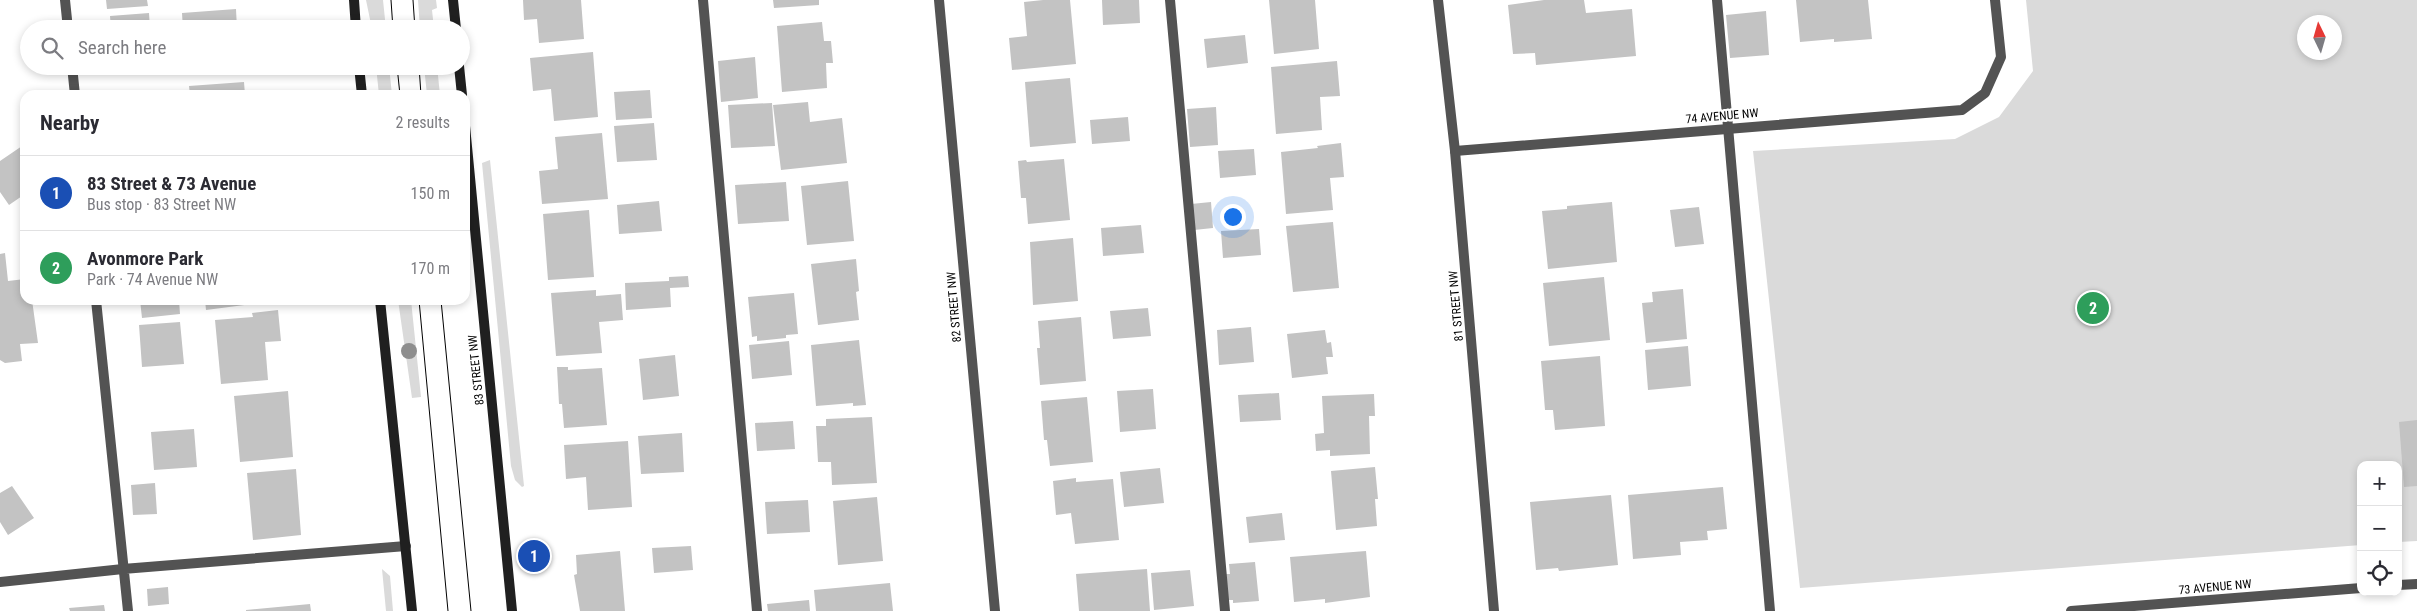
<!DOCTYPE html>
<html lang="en">
<head>
<meta charset="utf-8">
<style>
	body { margin:0; font-family:"Roboto Condensed",sans-serif; background:#f7f7f7; color:#2b2b33 }
	.controls { position:absolute; right:15px; bottom:15px; display:grid; overflow:hidden; border-radius:10px; box-shadow:0 2px 8px #0003 }
	.controls button { width:45px; height:45px; display:grid; place-items:center; padding:0; border:0; border-bottom:1px solid #e1e1e2; background:#fff; color:#2b2b33; font:25px sans-serif }
	.compass { position:absolute; left:2297px; top:15px; width:45px; height:45px; border-radius:50%; background:#fff; box-shadow:0 2px 8px #0003; rotate:355deg }
	.you { position:absolute; left:1232px; top:216px; width:18px; height:18px; margin:-12px; border:4px solid #fff; border-radius:50%; background:#1a73e8; box-shadow:0 0 0 8px #1a73e833 }
	.badge { display:grid; place-items:center; width:32px; height:32px; border-radius:50%; background:#000; color:#fff; font-size:16px; font-weight:700 }
	.pin { position:absolute; translate:-50% -50%; border:2px solid #fff; box-shadow:0 1px 5px #0006 }
	.list { margin:0; padding:0; list-style:none }
	h2 { display:flex; justify-content:space-between; align-items:center; height:65px; margin:0; padding:0 20px; font-size:21px }
	h2 small { font-size:16px; font-weight:400; color:#7c7c81 }
	.list li { display:grid; grid-template-columns:32px 1fr auto; gap:15px; align-items:center; box-sizing:border-box; height:75px; padding:0 20px; border-top:1px solid #e1e1e2 }
	.list b { display:block; font-size:19px; white-space:nowrap }
	.list p { margin:0; font-size:16px; white-space:nowrap; color:#7c7c81 }
	.list em { font-size:16px; font-style:normal; color:#7c7c81 }
	.icon { flex:none; width:28px; height:28px; fill:none; stroke:currentColor; stroke-width:2; stroke-linecap:round; stroke-linejoin:round }
	.map { position:relative; flex:none; width:2417px; height:611px; overflow:hidden }
	.search { position:absolute; background:#fff; box-shadow:0 2px 8px #0003; left:20px; top:20px; width:450px; height:55px; display:flex; align-items:center; gap:12px; box-sizing:border-box; padding:0 18px; border-radius:28px; color:#7c7c81; font-size:19px }
	.panel { position:absolute; background:#fff; box-shadow:0 2px 8px #0003; left:20px; top:90px; width:450px; height:215px; border-radius:15px }
	.map>svg:first-child { display:block }
</style>
</head>
<body>
<div class="map">
<svg width="2417" height="611" viewBox="0 0 2417 611">
	<rect width="100%" height="100%" fill="#fff"/>
	<path fill="#dadada" fill-rule="evenodd" d="M366,0h17l3,29h-14z
		M418,0h18l1,8 -5,2 2,19h-14z
		M2026,0h391v541l-19,1v-77h-37v80l-561,43 -47,-437 202,-12 44,-22 34,-46zM2304,22h30v30h-30z
		M376,66h13l3,29h-13z
		M424,66h13l3,29h-13z
		M490,160l34,326 -2,1 -7,-7 -4,-14 -29,-303z
		M398,300h13l10,97 -9,1z
		M382,569l8,7 3,35h-7z"/>
	<path fill="#c3c3c3" d="M106,0h41l1,6 -41,3z
		M523,0h58l3,39 -45,4 -2,-24 -13,1z
		M773,0h46v5l-45,3z
		M1043,0h27l6,64 -64,6 -3,-32 18,-2 -3,-34z
		M1102,0h37l1,23 -37,2z
		M1269,0h46l4,49 -45,5z
		M1544,0h40l2,13 46,-4 4,47 -100,9 -1,-12 -22,1 -5,-49z
		M1796,0h72l4,39 -38,3v-3l-34,3z
		M236,9l1,20h-54l-1,-16z
		M1766,11l3,44 -39,3 -4,-43z
		M149,13l1,16h-39l-1,-13z
		M822,22l2,19h7l2,22h-7l1,25 -45,4 -5,-66z
		M1245,35l3,28 -41,5 -3,-29z
		M593,52l5,65 -44,4 -3,-32 -18,2 -3,-33z
		M755,57l3,41 -37,4 -3,-41z
		M1337,61l3,35 -20,1 2,33 -46,4 -5,-67z
		M186,66h54l1,4 -54,4z
		M1070,78l6,65 -46,4 -5,-65z
		M244,82l1,13h-55l-1,-9z
		M650,90l2,28 -36,2 -2,-28z
		M808,102l2,20 32,-4 5,45 -66,7 -8,-65z
		M772,103l3,43 -44,2 -3,-43z
		M1216,107l2,38 -28,2 -3,-38z
		M1128,117l2,24 -38,3 -2,-24z
		M654,123l3,37 -40,2 -3,-36z
		M602,133l6,66 -66,5 -3,-33 19,-2 -3,-32z
		M1341,143l3,34 -14,1 3,32 -47,4 -5,-62 37,-4 -1,-2z
		M25,144v50l-16,11 -9,-13v-31z
		M1254,149l2,26 -36,3 -2,-27z
		M1064,159l6,61 -42,4 -2,-26h-5l-3,-37 8,-1 1,2z
		M848,181l6,60 -47,4 -6,-59z
		M786,182l3,39 -51,3 -3,-39z
		M659,201l3,30 -43,3 -2,-29z
		M1211,202l2,26 -19,2 -3,-26z
		M1612,202l5,60 -69,7 -6,-58 25,-2v-3z
		M1699,207l5,37 -29,3 -5,-37z
		M589,210l5,67 -46,3 -5,-66z
		M1333,222l6,66 -46,4 -7,-66z
		M1141,225l3,28 -41,3 -2,-28z
		M1259,229l2,26 -38,3 -2,-27z
		M1073,238l5,63 -45,4 -3,-63z
		M5,253l3,28 17,-2v21h7l6,43 -18,1 2,17 -17,2 -5,-3v-106z
		M856,259l3,32 -3,1 3,28 -41,5 -7,-61z
		M688,276l1,11 -19,1 1,19 -45,3 -1,-27 44,-2v-4z
		M1604,277l6,63 -61,6 -6,-63z
		M1683,289l4,50 -41,4 -4,-40 11,-1 -1,-10z
		M596,290v6l25,-2 2,26 -24,2 3,31 -46,3 -5,-63z
		M794,293l4,41 -12,1v3l-29,3v-5l-5,1 -4,-40z
		M140,300h39l1,14 -38,4z
		M205,300h69v1l-68,9z
		M1148,308l3,28 -38,3 -3,-28z
		M278,310l3,31 -16,1 3,38 -47,4 -6,-64 38,-3 -1,-4z
		M1081,317l5,64 -46,4 -3,-37h3l-2,-27z
		M180,322l4,42 -42,3 -3,-42z
		M1251,327l3,35 -35,3 -2,-35z
		M1325,330l2,13 4,-1 2,15h-7l2,17 -36,4 -5,-44z
		M859,340l7,65 -13,1v-3l-37,3 -5,-61z
		M789,341l3,34 -40,4 -3,-34z
		M1688,346l3,40 -43,4 -3,-40z
		M675,355l4,41 -36,4 -4,-41z
		M1600,356l5,70 -50,4 -2,-20h-8l-4,-49z
		M557,367h11v3l34,-2 5,57 -43,3 -2,-24h-3z
		M1153,389l3,40 -36,3 -3,-41z
		M288,391l5,66 -53,5 -6,-66z
		M1279,393l2,27 -41,2 -2,-27z
		M1374,394l1,22h-6l1,38 -40,2v-6l-14,1 -1,-17 9,-1 -2,-37z
		M1087,397l6,65 -43,4 -3,-26h-3l-3,-39z
		M872,417l5,66 -45,2 -1,-23h-13l-2,-36h10v-7z
		M2417,420v66l-13,1 -5,-65z
		M793,421l2,28 -38,2 -2,-28z
		M194,429l3,38 -43,3 -3,-38z
		M682,433l2,39 -43,2 -3,-38z
		M628,441l4,66 -44,3 -2,-33 -20,2 -2,-34z
		M1375,467l3,32h-3l2,27 -41,4 -5,-59z
		M1160,468l4,35 -40,4 -4,-35z
		M296,469l5,66 -48,5 -6,-67z
		M1076,478v4l37,-3 6,61 -44,4 -4,-31 -15,2 -3,-34z
		M155,483l2,31 -24,1 -2,-30z
		M12,486l22,32 -26,17 -8,-13v-29z
		M1723,487l4,42 -20,2 1,9 -28,2 1,13 -48,4 -5,-64z
		M1611,495l7,70 -59,6 -1,-3 -22,2 -6,-68z
		M877,497l6,64 -45,4 -5,-64z
		M808,500l2,32 -43,2 -2,-32z
		M1282,513l3,27 -36,3 -3,-26z
		M691,546l2,24 -39,3 -2,-25z
		M620,551l5,60h-45l-6,-36 3,-1 -1,-19z
		M1366,551l4,46 -45,6v-4l-31,3 -4,-45z
		M1255,562l4,39 -26,2v-3h-5l-2,-26h4l-1,-10z
		M1147,569l3,42h-71l-3,-37z
		M1190,570l4,36 -40,4 -3,-37z
		M890,583l3,28h-77l-2,-21z
		M168,587l1,17 -21,2 -1,-17z
		M809,600l1,11h-42l-1,-7z
		M310,604l1,7h-65v-1z
		M104,605l1,6h-35l-1,-3z"/>
	<g fill="none" stroke-linecap="round" stroke-linejoin="round">
		<path stroke="#535353" stroke-width="10" d="M65,0l3,29
			M703,0l54,611
			M1170,0l55,611
			M1717,0l53,611
			M72,66l3,29
			M96,300l32,311
			M0,582l123,-13 283,-23"/>
		<path stroke="#535353" stroke-width="10" d="M939,0l56,611
			M1455,151l507,-41 23,-17 16,-36 -6,-57"/>
		<path stroke="#535353" stroke-width="10" d="M1438,0l17,151 39,460
			M2398,585l19,-1
			M2071,611l290,-23"/>
		<path stroke="#202020" stroke-width="10" d="M354,0l2,29
			M453,0l3,29
			M359,66l3,29
			M459,66l3,29
			M465,126l47,485
			M380,300l32,311"/>
		<path stroke="#000" stroke-width="1" d="M391,0l2,29
			M413,0l2,29
			M397,66l3,29
			M419,66l2,29
			M419,300l29,311
			M441,300l30,311"/>
	</g>
	<circle fill="#8e8e8e" cx="409" cy="351" r="8"/>
	<g text-anchor="middle" dominant-baseline="central" stroke-width="4.5" stroke-linejoin="round" paint-order="stroke">
		<g font-size="12" fill="#000" stroke="#fff">
			<text transform="translate(1722 116) rotate(-5)">74 AVENUE NW</text>
			<text transform="translate(1456 306) rotate(-95)">81 STREET NW</text>
			<text transform="translate(954 307) rotate(-95)">82 STREET NW</text>
			<text transform="translate(476 370) rotate(-96)">83 STREET NW</text>
			<text transform="translate(2215 587) rotate(-5)">73 AVENUE NW</text>
		</g>
	</g>
</svg>
<div class="controls">
<button>+</button>
<button>−</button>
<button><svg class="icon" aria-label="locate" viewBox="0 0 24 24"><circle cx="12" cy="12" r="6"/><path d="M12 2v4M12 18v4M2 12h4M18 12h4"/></svg></button>
</div>
<svg class="compass" viewBox="-18 -18 36 36"><path d="M0-13l5 13h-10z" fill="#e53935"/><path d="M0 13l5-13h-10z" fill="#7c7c81"/></svg>
<div class="you"></div>
<div class="pin badge" style="left:534px;top:556px;background:#1a4fb4">1</div>
<div class="pin badge" style="left:2093px;top:308px;background:#2e9e5b">2</div>
<div class="search"><svg class="icon" aria-label="search" viewBox="0 0 24 24"><circle cx="10" cy="10" r="6"/><path d="M15 15l6 6"/></svg>Search here</div>
<section class="panel">
<h2>Nearby<small>2 results</small></h2>
<ul class="list">
<li><span class="badge" style="background:#1a4fb4">1</span><div><b>83 Street &amp; 73 Avenue</b><p>Bus stop · 83 Street NW</p></div><em>150 m</em></li>
<li><span class="badge" style="background:#2e9e5b">2</span><div><b>Avonmore Park</b><p>Park · 74 Avenue NW</p></div><em>170 m</em></li>
</ul>
</section>
</div>
</body>
</html>
